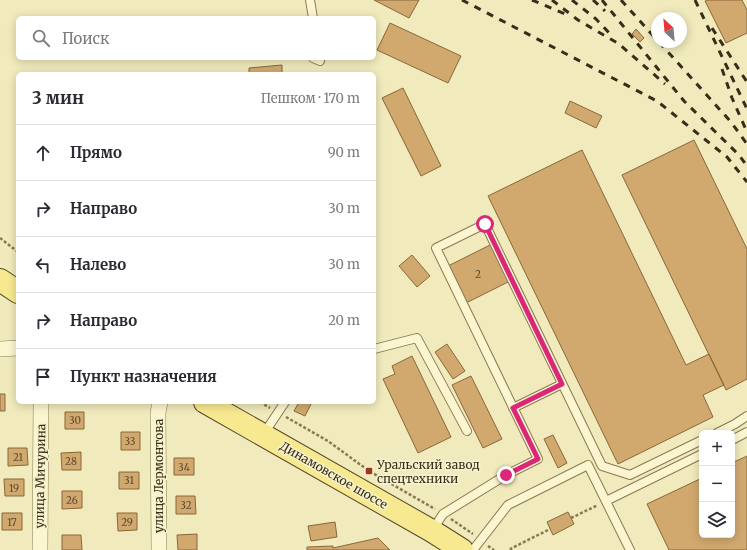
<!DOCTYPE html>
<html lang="ru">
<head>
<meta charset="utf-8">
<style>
	body { margin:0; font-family:Merriweather,serif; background:#f2f2f3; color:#2b2b33 }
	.controls { position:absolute; right:12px; bottom:12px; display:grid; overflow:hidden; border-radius:6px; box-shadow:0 2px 10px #0003 }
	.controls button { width:36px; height:36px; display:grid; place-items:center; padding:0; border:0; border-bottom:1px solid #e1e1e2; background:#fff; color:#2b2b33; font:20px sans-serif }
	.compass { position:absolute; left:651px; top:12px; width:36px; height:36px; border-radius:50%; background:#fff; box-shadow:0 2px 10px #0003; rotate:334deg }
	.stop { position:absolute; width:12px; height:12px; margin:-9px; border:3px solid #db2777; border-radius:50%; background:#fff }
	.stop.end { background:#db2777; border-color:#fff; box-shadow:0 1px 4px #0008 }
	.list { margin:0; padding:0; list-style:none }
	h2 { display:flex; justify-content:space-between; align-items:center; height:52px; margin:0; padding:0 16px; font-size:17px }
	h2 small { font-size:13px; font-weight:400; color:#7c7c81 }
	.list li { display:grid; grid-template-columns:26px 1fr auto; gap:12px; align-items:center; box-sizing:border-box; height:56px; padding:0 16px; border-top:1px solid #e1e1e2 }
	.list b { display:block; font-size:15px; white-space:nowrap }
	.list em { font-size:13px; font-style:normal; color:#7c7c81 }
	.icon { flex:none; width:22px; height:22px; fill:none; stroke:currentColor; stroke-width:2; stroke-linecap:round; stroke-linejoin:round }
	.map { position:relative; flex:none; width:747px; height:550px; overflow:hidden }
	.search { position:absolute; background:#fff; box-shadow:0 2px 10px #0003; left:16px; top:16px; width:360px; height:44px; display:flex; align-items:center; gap:10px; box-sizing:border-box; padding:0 14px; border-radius:6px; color:#7c7c81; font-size:15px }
	.panel { position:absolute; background:#fff; box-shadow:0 2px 10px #0003; left:16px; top:72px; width:360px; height:332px; border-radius:6px }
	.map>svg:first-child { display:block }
</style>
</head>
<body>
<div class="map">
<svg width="747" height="550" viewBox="0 0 747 550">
	<rect width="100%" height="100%" fill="#f0eabc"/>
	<path fill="#d1a96f" stroke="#8a6739" d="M374,0h45l-10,18z
		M707,0h35l5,10v23l-21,10 -21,-42z
		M390,23l71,33 -13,27 -71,-33z
		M636,29l8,9 -4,4 -8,-8z
		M282,65v9h-33v-6z
		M403,88l38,78 -20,10 -39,-78z
		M570,101l32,15 -6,12 -31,-15z
		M694,140l53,109v130l-21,11 -104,-215z
		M582,150l104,215 23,-11 15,31 -21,10 10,22 -95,47 -130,-268z
		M492,244l18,37 -46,23 -18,-37z
		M412,255l18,21 -13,11 -18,-21z
		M447,344l18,27 -12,8 -18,-27z
		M412,356l39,81 -33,16 -35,-74 12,-5 -3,-8z
		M471,376l31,63 -19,9 -31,-63z
		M0,394h5v17h-5z
		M299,402h13l-7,14 -11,-5z
		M65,412h19v17h-19z
		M121,432h19v18h-19z
		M553,435l14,28 -9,5 -14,-29z
		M8,448h19l1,17 -20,1z
		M81,452v18h-19l-1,-17z
		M747,456v94h-78l-22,-46 55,-26v57h30v-72z
		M174,458h20v17h-20z
		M119,472h20v17h-20z
		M4,479h20v17h-19z
		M62,491h20v17l-20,1z
		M176,496h19l1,18h-20z
		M568,512l6,12 -21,11 -6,-13z
		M2,513h20v17h-20z
		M117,513h20v17l-19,1z
		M335,522l2,15 -26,4 -3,-15z
		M197,534v16h-19l-1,-15z
		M62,535h19l1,15h-20z
		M378,538l12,12h-83v-3l26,-1v2z"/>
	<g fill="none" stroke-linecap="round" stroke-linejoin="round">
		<g stroke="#897955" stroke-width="10">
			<path id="service" d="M310,0l3,18
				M313,58l7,3 -1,-3
				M374,349l43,-11 50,93
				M513,408l49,-24
				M717,433l18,-9 12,-8
				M263,435l22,-33
				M732,440l15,-8
				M606,501l96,-47
				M432,531l11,-17 63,-39 32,-16 -102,-211 49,-24 117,242 28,9 72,-35
				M473,550l35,-45 80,-40 42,85"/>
		</g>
		<g stroke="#897955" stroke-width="16">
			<path id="minor" d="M0,349l18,-1
				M40,550l1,-148
				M159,550l-1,-137 2,-11"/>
		</g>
		<g stroke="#56462a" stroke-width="24">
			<path id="primary" d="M0,280l18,12
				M205,402l227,129 30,19"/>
		</g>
		<path stroke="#897955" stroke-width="2.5" stroke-dasharray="3 2" stroke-linecap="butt" d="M0,238l18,14
			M260,402l10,6
			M286,417l42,24 41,30 66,38
			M571,518l27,-13
			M451,519l22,15
			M488,546l6,4
			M510,550l2,-2 38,-19"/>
		<use href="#service" stroke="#fbf6d0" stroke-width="8"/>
		<use href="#minor" stroke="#fbf6d0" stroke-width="15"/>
		<use href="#primary" stroke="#f7e990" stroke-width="22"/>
		<path stroke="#372d1a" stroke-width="3" stroke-dasharray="7 7" stroke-linecap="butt" d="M462,0l195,101 70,56 20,25
			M532,0l33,14
			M552,0l26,20 41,24 46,40
			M572,0l24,19 17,18
			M593,0l12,11
			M602,0l82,101 55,54 8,11
			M621,0l36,40
			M695,0l52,109
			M712,28l35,54
			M659,42l72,80 16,22
			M722,69l10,29 15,34"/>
	</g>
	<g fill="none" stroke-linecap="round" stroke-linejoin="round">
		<path stroke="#db2777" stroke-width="5" d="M485,224l77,160 -49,24 25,51 -32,16"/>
	</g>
	<rect fill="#9c3521" stroke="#f7f2cc" stroke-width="1.5" x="365" y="467" width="8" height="8" rx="2"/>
	<g text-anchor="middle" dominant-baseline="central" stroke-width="3" stroke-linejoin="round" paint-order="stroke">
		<g font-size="10" fill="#5e4c2f">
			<text x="478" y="274">2</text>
			<text x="75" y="420">30</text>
			<text x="130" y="441">33</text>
			<text x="18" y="457">21</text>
			<text x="71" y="461">28</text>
			<text x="184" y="467">34</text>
			<text x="129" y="480">31</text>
			<text x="14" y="488">19</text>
			<text x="72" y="500">26</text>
			<text x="186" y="505">32</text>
			<text x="12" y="522">17</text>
			<text x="127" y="522">29</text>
		</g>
		<g font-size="12" fill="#372d1a" stroke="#f7f2cc" text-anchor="start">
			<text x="377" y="464">Уральский завод<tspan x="377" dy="14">спецтехники</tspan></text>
		</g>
		<g font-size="12" fill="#372d1a" stroke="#f7f2cc">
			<text transform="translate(334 475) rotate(30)">Динамовское шоссе</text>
			<text transform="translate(40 476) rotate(-89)">улица Мичурина</text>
			<text transform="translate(158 476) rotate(-90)">улица Лермонтова</text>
		</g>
	</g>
</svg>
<div class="controls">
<button>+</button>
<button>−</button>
<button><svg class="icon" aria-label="layers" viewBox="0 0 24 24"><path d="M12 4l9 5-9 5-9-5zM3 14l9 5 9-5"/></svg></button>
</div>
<svg class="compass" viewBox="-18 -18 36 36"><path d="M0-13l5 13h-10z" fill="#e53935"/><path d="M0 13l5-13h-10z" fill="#7c7c81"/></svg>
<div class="stop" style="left:485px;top:224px"></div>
<div class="stop end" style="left:506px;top:475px"></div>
<div class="search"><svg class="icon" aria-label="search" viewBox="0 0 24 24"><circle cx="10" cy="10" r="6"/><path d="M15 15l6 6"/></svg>Поиск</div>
<section class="panel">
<h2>3 мин<small>Пешком · 170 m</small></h2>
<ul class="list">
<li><svg class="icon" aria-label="ahead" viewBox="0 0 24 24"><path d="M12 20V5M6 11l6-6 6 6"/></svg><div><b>Прямо</b></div><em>90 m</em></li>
<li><svg class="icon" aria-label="right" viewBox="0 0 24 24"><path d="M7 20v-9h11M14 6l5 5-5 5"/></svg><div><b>Направо</b></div><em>30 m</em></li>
<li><svg class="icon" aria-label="left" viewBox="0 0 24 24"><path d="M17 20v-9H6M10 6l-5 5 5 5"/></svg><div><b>Налево</b></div><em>30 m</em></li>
<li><svg class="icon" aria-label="right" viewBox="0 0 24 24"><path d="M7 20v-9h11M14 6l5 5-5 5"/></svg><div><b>Направо</b></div><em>20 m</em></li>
<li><svg class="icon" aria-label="arrive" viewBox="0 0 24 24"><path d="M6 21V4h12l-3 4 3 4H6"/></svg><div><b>Пункт назначения</b></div></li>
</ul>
</section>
</div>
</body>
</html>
